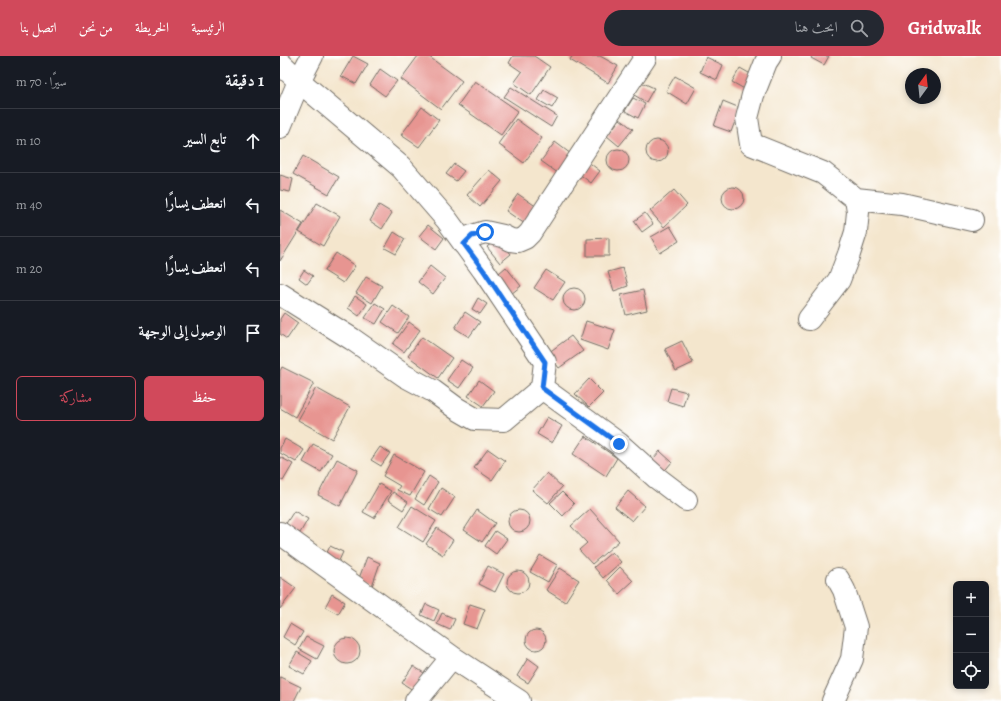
<!DOCTYPE html>
<html lang="ar">
<head>
<meta charset="utf-8">
<style>
	body { margin:0; font-family:Alegreya,Amiri,serif; background:#242831; color:#f1f3f6; direction:rtl }
	.controls { position:absolute; right:12px; bottom:12px; display:grid; overflow:hidden; border-radius:6px; box-shadow:0 2px 6px #0003 }
	.controls button { width:36px; height:36px; display:grid; place-items:center; padding:0; border:0; border-bottom:1px solid #363941; background:#171b24; color:#f1f3f6; font:20px sans-serif }
	.compass { position:absolute; left:625px; top:12px; width:36px; height:36px; border-radius:50%; background:#171b24; box-shadow:0 2px 6px #0003; rotate:15deg }
	.stop { position:absolute; width:12px; height:12px; margin:-9px; border:3px solid #1a73e8; border-radius:50%; background:#fff }
	.stop.end { background:#1a73e8; border-color:#fff; box-shadow:0 1px 4px #0008 }
	.list { margin:0; padding:0; list-style:none }
	h2 { display:flex; justify-content:space-between; align-items:center; height:52px; margin:0; padding:0 16px; font-size:17px }
	h2 small { font-size:13px; font-weight:400; color:#9ea1a6 }
	.list li { display:grid; grid-template-columns:26px 1fr auto; gap:12px; align-items:center; box-sizing:border-box; height:64px; padding:0 16px; border-top:1px solid #363941 }
	.list b { display:block; font-size:15px; white-space:nowrap }
	.list em { font-size:13px; font-style:normal; color:#9ea1a6 }
	.actions { display:flex; gap:8px; padding:12px 16px }
	.actions a { flex:1; padding:9px 0; border:1px solid #d1495b; border-radius:6px; text-align:center; font-size:14px; color:#d1495b }
	.actions .main { background:#d1495b; color:#fff }
	.icon { flex:none; width:22px; height:22px; fill:none; stroke:currentColor; stroke-width:2; stroke-linecap:round; stroke-linejoin:round }
	.map { position:relative; flex:none; width:721px; height:645px; overflow:hidden; direction:ltr }
	header { display:flex; align-items:center; gap:24px; box-sizing:border-box; height:56px; padding:0 20px; background:#d1495b; color:#fff }
	header strong { font-size:19px }
	nav { display:flex; gap:22px; margin-inline-start:auto; font-size:14px }
	.search { width:280px; height:36px; background:#242831; display:flex; align-items:center; gap:10px; box-sizing:border-box; padding:0 14px; border-radius:22px; color:#9ea1a6; font-size:15px }
	main { display:flex }
	aside { flex:1; background:#171b24 }
	.map>svg:first-child { display:block }
</style>
</head>
<body>
<header>
<strong>Gridwalk</strong>
<div class="search"><svg class="icon" aria-label="search" viewBox="0 0 24 24"><circle cx="10" cy="10" r="6"/><path d="M15 15l6 6"/></svg>ابحث هنا</div>
<nav><a>الرئيسية</a><a>الخريطة</a><a>من نحن</a><a>اتصل بنا</a></nav>
</header>
<main>
<div class="map">
<svg width="721" height="645" viewBox="0 0 721 645">
	<rect width="100%" height="100%" fill="#fff"/>
	<filter id="ink" filterUnits="userSpaceOnUse"><feTurbulence type="fractalNoise" baseFrequency=".025" numOctaves="2"/><feDisplacementMap in="SourceGraphic" scale="8" xChannelSelector="R" yChannelSelector="G"/><feConvolveMatrix kernelMatrix="1 2 1 2 8 2 1 2 1" color-interpolation-filters="sRGB"/></filter>
	<filter id="wash" filterUnits="userSpaceOnUse"><feTurbulence type="fractalNoise" baseFrequency=".012" numOctaves="4" result="noise"/><feDisplacementMap in="SourceGraphic" scale="16" xChannelSelector="R" yChannelSelector="G"/><feGaussianBlur stdDeviation="0.9" result="paint"/><feColorMatrix in="noise" values="0 0 0 0 0 0 0 0 0 0 0 0 0 0 0 0 0 1.4 0 .05"/><feComposite in="paint" operator="in"/></filter>
	<g filter="url(#wash)">
		<rect width="100%" height="100%" fill="#f4e6cd"/>
		<g id="blocks">
			<path fill="#e79591" d="M73,0l15,8 -12,20 -15,-8z
				M138,0h10l34,25 -21,28 -40,-30z
				M233,0h21l16,11 -19,28 -17,-12 8,-11 -13,-9z
				M292,0h28l18,10 -10,17 -38,-23z
				M532,0h17l-5,9 -13,-7z
				M426,1l17,8 -6,15 -17,-8z
				M460,12l16,9 -8,14 -16,-9z
				M100,13l17,12 -12,15 -15,-11z
				M395,20l21,12 -9,16 -21,-13z
				M195,25l43,30 -17,24 -43,-30z
				M361,26l13,6 -8,14 -12,-7z
				M231,31l46,29 -6,11 -47,-30z
				M264,34l14,8 -6,10 -14,-8z
				M353,42l12,6 -7,14 -13,-7z
				M443,45l17,7 -9,24 -17,-6z
				M142,51l17,13 -20,27 -18,-12z
				M236,63l26,19 -18,25 -26,-19z
				M340,63l13,10 -14,17 -12,-10z
				M366 95a11 11 0 1 1 22 0a11 11 0 1 1-22 0Z
				M275,86l20,15 -13,19 -21,-15z
				M327 104a11 11 0 1 1 22 0a11 11 0 1 1-22 0Z
				M23,100l36,21 -10,17 -36,-20z
				M307,105l13,10 -9,12 -13,-10z
				M174,108l10,7 -8,10 -10,-7z
				M209,114l13,11 -22,26 -13,-12z
				M0,119l13,4 -3,13 -10,-2z
				M442 142a11 11 0 1 1 22 0a11 11 0 1 1-22 0Z
				M394,134l13,15 -23,22 -14,-16z
				M238,138l19,13 -12,17 -19,-13z
				M37,147l23,13 -17,30 -24,-14z
				M99,149l13,8 -10,16 -12,-8z
				M0,154l23,14 -23,37z
				M365,157l8,11 -11,8 -8,-11z
				M148,169l16,13 -8,11 -17,-13z
				M390,170l9,15 -19,12 -9,-16z
				M114,176l11,7 -9,15 -11,-6z
				M218,182l13,16 -11,9 -13,-16z
				M329,182v18h-22v-17z
				M56,197l19,13 -12,17 -19,-12z
				M150,210l15,12 -12,16 -15,-12z
				M226,211l15,19 -15,12 -14,-19z
				M343,212l5,18 -14,5 -6,-19z
				M24,214l9,6 -6,8 -8,-6z
				M266,214l19,12 -12,18 -19,-12z
				M86,221l16,9 -10,17 -16,-10z
				M283 243a11 11 0 1 1 22 0a11 11 0 1 1-22 0Z
				M363,234l4,20 -21,5 -5,-20z
				M75,240l12,8 -8,12 -11,-8z
				M198,242l9,6 -7,10 -8,-5z
				M95,247l10,6 -9,15 -11,-6z
				M113,250l16,11 -11,16 -16,-11z
				M185,256l15,10 -11,15 -14,-9z
				M4,257l14,10 -11,16 -7,-5v-15z
				M306,265l29,9 -7,20 -28,-10z
				M129,266l11,8 -16,22 -11,-8z
				M291,280l12,15 -24,17 -11,-15z
				M142,281l30,21 -14,20 -30,-22z
				M402,285l11,22 -17,8 -11,-22z
				M181,304l12,8 -14,20 -12,-8z
				M2,311l32,16 -19,34 -15,-9v-37z
				M309,323l14,14 -14,14 -14,-13z
				M199,324l15,11 -11,15 -15,-10z
				M36,332l34,19 -18,32 -34,-19z
				M391,332l16,4 -4,14 -16,-5z
				M267,361l15,9 -10,17 -15,-9z
				M305,380l32,22 -11,18 -33,-22z
				M5,383l19,11 -8,12 -16,-9v-5z
				M33,388l19,10 -11,18 -18,-10z
				M100,391l10,6 -9,13 -10,-6z
				M208,393l17,12 -13,19 -18,-12z
				M380,395l12,11 -11,13 -13,-10z
				M114,399l30,17 -14,24 -13,-6 3,-4 -17,-10z
				M0,401l13,7 -10,17 -3,-2z
				M57,403l21,11 -18,36 -22,-11z
				M267,417l15,14 -14,16 -16,-13z
				M149,420l9,6 -14,23 -9,-6z
				M99,428l12,7 -17,27 -11,-6z
				M161,432l14,9 -13,20 -13,-8z
				M348,435l17,15 -13,15 -17,-14z
				M113,436l15,10 -5,8 -15,-10z
				M282,436l12,12 -11,12 -13,-13z
				M132,450l24,15 -13,21 -24,-15z
				M310,453l29,32 -27,23 -13,-14 8,-7 -16,-17z
				M197,454l18,13 -13,19 -18,-12z
				M228 465a11 11 0 1 1 22 0a11 11 0 1 1-22 0Z
				M14,455l14,8 -8,14 -15,-8z
				M157,472l16,12 -10,15 -17,-11z
				M215,475l12,8 -11,15 -11,-8z
				M50,490l13,6 -5,11 -13,-6z
				M332,496l9,10 -18,16 -9,-11z
				M260,499l17,10 -9,17 -18,-10z
				M87,501l13,6 -8,23 -14,-5z
				M208,510l16,8 -9,18 -16,-8z
				M340,511l13,14 -14,13 -12,-14z
				M280,512l19,12 -14,22 -19,-12z
				M227 526a11 11 0 1 1 22 0a11 11 0 1 1-22 0Z
				M0,521l16,11 -16,21z
				M52,538l13,8 -7,12 -13,-7z
				M146,548l13,6 -5,11 -13,-6z
				M190,548l15,5 -8,20 -14,-5z
				M162,557l13,6 -5,11 -13,-6z
				M10,568l13,8 -8,13 -12,-8z
				M246 584a10 10 0 1 1 20 0a10 10 0 1 1-20 0Z
				M26,581l18,9 -7,13 -18,-10z
				M54 595a13 13 0 1 1 26 0a13 13 0 1 1-26 0Z
				M17,596l15,9 -8,13 -15,-8z
				M248,602l11,8 -11,17 -11,-7z
				M133,610l11,7 -11,17 -11,-7z
				M0,621l21,10 -7,14h-14z"/>
		</g>
	</g>
	<g filter="url(#ink)">
		<use href="#blocks" fill-opacity="0" stroke="#716c64" stroke-width="1"/>
		<g fill="none" stroke-linecap="round" stroke-linejoin="round">
			<g stroke="#716c64" stroke-width="24">
				<path id="street" d="M490,0l-4,6 -13,33 -6,23 4,26 72,29 33,26 46,5 70,16
					M0,7l19,18 102,86 46,53 37,51 61,91 -3,26 77,56 38,34 29,22
					M0,71l19,-46 13,-25
					M184,188l8,-8 13,-4 18,4 8,4 7,1 7,-3 5,-5 115,-175
					M0,238l72,45 53,37 28,15 23,17 19,11 29,1 38,-32
					M529,263l30,-39 10,-26 7,-22 2,-20 -2,-13
					M0,477l172,124 67,44
					M136,645l36,-44
					M553,645l19,-42 4,-32 -12,-37 -6,-11"/>
			</g>
			<use href="#street" stroke="#fff" stroke-width="22"/>
		</g>
	</g>
	<g fill="none" stroke-linecap="round" stroke-linejoin="round" filter="url(#ink)">
		<path stroke="#1a73e8" stroke-width="5" d="M205,176l-13,4 -8,8 20,27 61,91 -3,26 77,56"/>
	</g>
</svg>
<div class="controls">
<button>+</button>
<button>−</button>
<button><svg class="icon" aria-label="locate" viewBox="0 0 24 24"><circle cx="12" cy="12" r="6"/><path d="M12 2v4M12 18v4M2 12h4M18 12h4"/></svg></button>
</div>
<svg class="compass" viewBox="-18 -18 36 36"><path d="M0-13l5 13h-10z" fill="#e53935"/><path d="M0 13l5-13h-10z" fill="#9ea1a6"/></svg>
<div class="stop" style="left:205px;top:176px"></div>
<div class="stop end" style="left:339px;top:388px"></div>
</div>
<aside>
<h2>1 دقيقة<small>سيرًا · 70 m</small></h2>
<ul class="list">
<li><svg class="icon" aria-label="ahead" viewBox="0 0 24 24"><path d="M12 20V5M6 11l6-6 6 6"/></svg><div><b>تابع السير</b></div><em>10 m</em></li>
<li><svg class="icon" aria-label="left" viewBox="0 0 24 24"><path d="M17 20v-9H6M10 6l-5 5 5 5"/></svg><div><b>انعطف يسارًا</b></div><em>40 m</em></li>
<li><svg class="icon" aria-label="left" viewBox="0 0 24 24"><path d="M17 20v-9H6M10 6l-5 5 5 5"/></svg><div><b>انعطف يسارًا</b></div><em>20 m</em></li>
<li><svg class="icon" aria-label="arrive" viewBox="0 0 24 24"><path d="M6 21V4h12l-3 4 3 4H6"/></svg><div><b>الوصول إلى الوجهة</b></div></li>
</ul>
<div class="actions"><a class="main">حفظ</a><a>مشاركة</a></div>
</aside>
</main>
</body>
</html>
